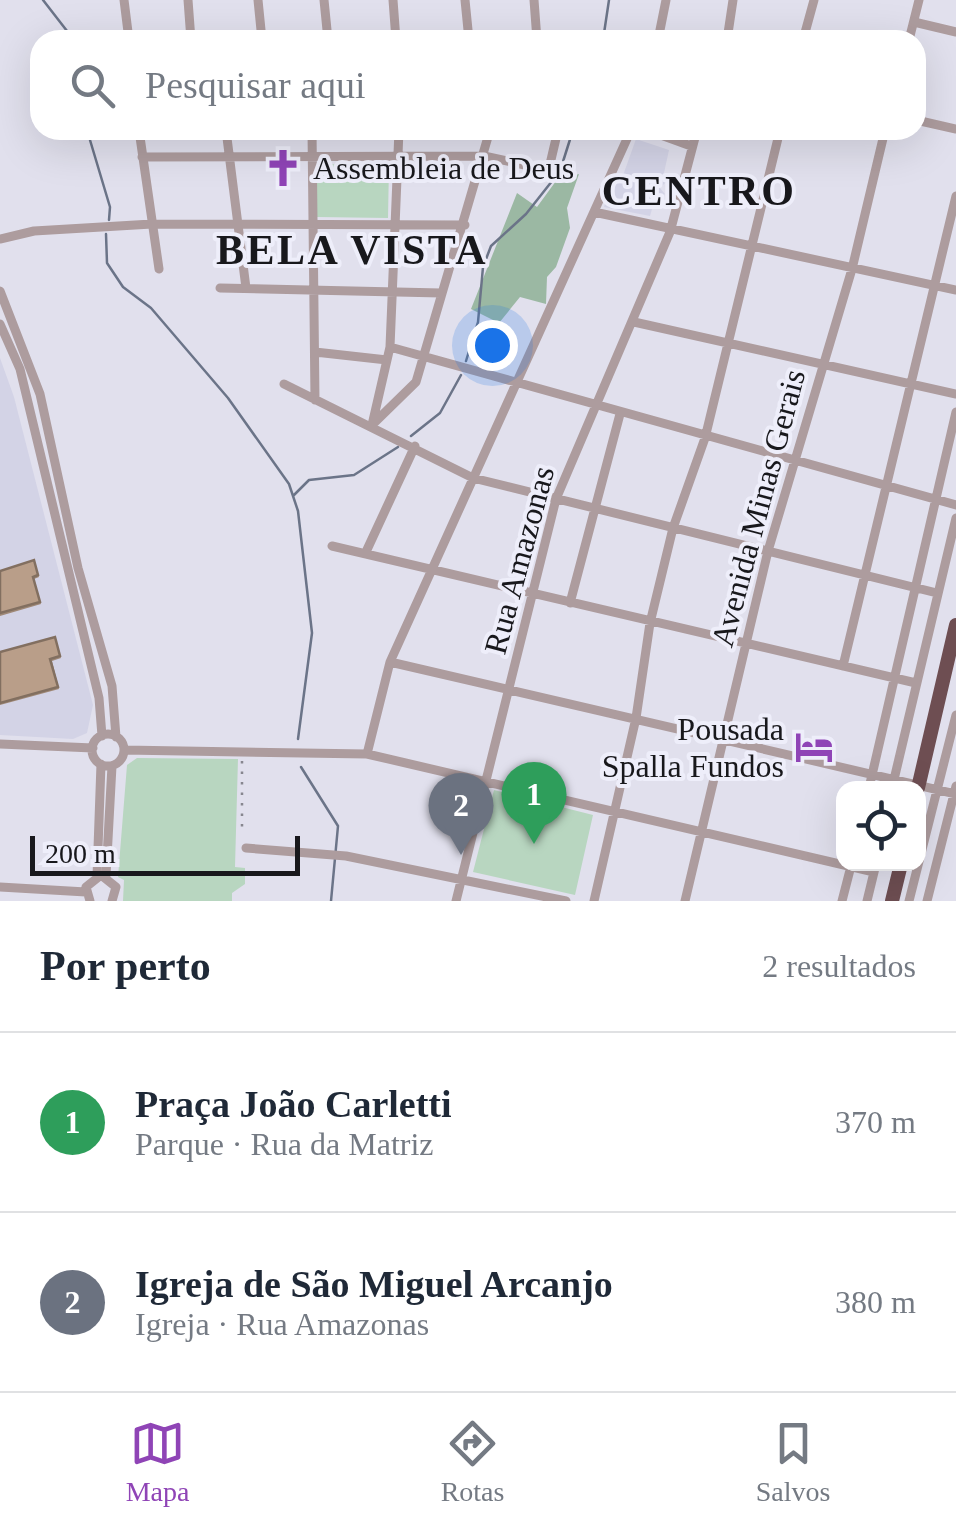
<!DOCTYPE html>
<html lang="pt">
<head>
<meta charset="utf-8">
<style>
	body { margin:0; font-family:"Times New Roman",serif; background:#f2f2f3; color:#1f2937 }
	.controls { position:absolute; right:30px; bottom:30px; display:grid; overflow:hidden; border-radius:20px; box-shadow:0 10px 40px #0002 }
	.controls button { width:90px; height:90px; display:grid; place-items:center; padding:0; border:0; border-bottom:2px solid #e0e1e3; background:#fff; color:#1f2937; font:50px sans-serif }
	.scale { position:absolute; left:30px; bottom:25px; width:270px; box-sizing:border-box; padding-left:10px; border:5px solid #18181c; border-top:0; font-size:28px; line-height:35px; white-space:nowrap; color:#18181c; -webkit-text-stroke:8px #eeeefa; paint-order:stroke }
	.you { position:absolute; left:492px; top:345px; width:35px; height:35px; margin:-25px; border:8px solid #fff; border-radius:50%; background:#1a73e8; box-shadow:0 0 0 15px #1a73e833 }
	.badge { display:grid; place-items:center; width:65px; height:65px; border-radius:50%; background:#8f44b6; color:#fff; font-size:32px; font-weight:700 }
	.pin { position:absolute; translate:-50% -82px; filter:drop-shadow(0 2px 5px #0008) }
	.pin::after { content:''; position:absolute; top:52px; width:35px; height:30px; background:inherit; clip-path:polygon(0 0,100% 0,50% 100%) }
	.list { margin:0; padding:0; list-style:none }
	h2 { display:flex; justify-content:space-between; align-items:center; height:130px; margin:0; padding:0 40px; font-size:42px }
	h2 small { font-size:32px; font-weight:400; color:#747a83 }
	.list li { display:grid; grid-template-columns:65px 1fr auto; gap:30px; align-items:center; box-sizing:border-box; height:180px; padding:0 40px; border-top:2px solid #e0e1e3 }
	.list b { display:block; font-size:38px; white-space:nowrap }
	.list p { margin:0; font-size:32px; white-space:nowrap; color:#747a83 }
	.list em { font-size:32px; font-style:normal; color:#747a83 }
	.icon { flex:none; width:55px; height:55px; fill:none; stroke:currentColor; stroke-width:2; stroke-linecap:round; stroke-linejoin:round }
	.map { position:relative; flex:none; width:956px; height:901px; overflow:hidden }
	.search { position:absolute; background:#fff; box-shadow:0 10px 40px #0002; left:30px; right:30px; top:30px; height:110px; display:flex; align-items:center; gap:25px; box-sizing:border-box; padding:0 35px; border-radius:30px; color:#747a83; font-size:38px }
	.sheet { height:490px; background:#fff }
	nav { display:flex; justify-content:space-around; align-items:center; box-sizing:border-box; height:140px; border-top:2px solid #e0e1e3; background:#fff; font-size:28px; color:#747a83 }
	nav a { display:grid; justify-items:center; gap:5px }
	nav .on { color:#8f44b6 }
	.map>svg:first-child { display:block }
</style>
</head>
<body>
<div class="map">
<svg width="956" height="901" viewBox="0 0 956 901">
	<rect width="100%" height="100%" fill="#e1e0ed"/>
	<path fill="#d3d3e6" d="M636,139l33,11 -5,23 4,7 -8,8 5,6 -11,8 -4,14 -46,-9 9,-28 8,2z
		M0,358l14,39 79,308 -6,28 -14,6 -73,-4z"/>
	<path fill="#b8d6c0" d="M317,164l72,1 -1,53 -71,-1z
		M137,758l101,1 -3,108 10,1v16l-13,9v8h-109l1,-21 -6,-3 9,-112z
		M494,790l99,25 -18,80 -102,-23z"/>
	<path fill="#9bb8a3" d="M579,174l-12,34 3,20 -14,39 -9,10 -1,27 -26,-7 -21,26 -28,-14 46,-116 20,14 19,-26z"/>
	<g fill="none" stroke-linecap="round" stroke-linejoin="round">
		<path stroke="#6b7488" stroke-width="2.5" d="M43,0l31,40
			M603,40l6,-40
			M87,130l23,77 -1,13
			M106,234l1,29 16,24 28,21 77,90 61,86 9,27 14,122 -14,106
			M466,361l12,-39 5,-55 8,-21 35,-32 34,-43 13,-41
			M411,436l29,-23 21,-38
			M293,496l16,-16 45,-5 44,-28
			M301,767l37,59 -7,75"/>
		<path stroke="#87868f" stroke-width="2.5" stroke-dasharray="2.5 8" stroke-linecap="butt" d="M242,761v73"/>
		<path stroke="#ad9c9e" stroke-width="9" d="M124,0l5,40
			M188,0l3,40
			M258,0l4,40
			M324,0l4,40
			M393,0l3,40
			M465,0l4,40
			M534,0l3,40
			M914,22l42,10
			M658,40l8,-40
			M727,40l6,-40
			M803,40l11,-40
			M909,40l10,-40
			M916,120l40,9
			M139,130l20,139
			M226,130l20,158
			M312,130l3,270
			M647,130l44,16
			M142,157l342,-1 59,13 7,-5 8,-34
			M594,212l362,78
			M0,239l34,-8 118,-7 313,1
			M220,288l221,5
			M0,291l40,103 38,174 34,118 4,51
			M634,322l322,72
			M0,324l20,45 79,329 3,38
			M390,347l566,158
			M315,352l72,8
			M284,384l189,94 464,115
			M372,425l44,-43 74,-252
			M372,425l18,-78 9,-217
			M332,546l584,137
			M365,554l50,-108
			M570,603l50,-189
			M390,662l566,132
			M843,666l113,-470
			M92 750a16 16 0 1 1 32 0a16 16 0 1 1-32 0Z
			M0,744l93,4
			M124,750l243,4 507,118
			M367,754l23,-92 241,-532
			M869,788l87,-376
			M892,788l64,-270
			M246,848l100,8 220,45
			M97,876l4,-112
			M106,876l6,-110
			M0,887l86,5
			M90,901l-4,-14 15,-12 15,12 -4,14
			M456,901l100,-402 114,-267 27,-102
			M594,901l42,-183 14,-95 23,-95 32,-90 75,-308
			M685,901l83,-350 84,-282 33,-139
			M842,901l9,-35
			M867,901l9,-37
			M909,901l47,-186
			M927,901l29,-115"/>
		<path stroke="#6e4e52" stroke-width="14" d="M918,788l38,-163
			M892,901l9,-37"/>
	</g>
	<path fill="#9f8876" d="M34,560l5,17 -5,2 7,25 -41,12v-45z
		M55,637l6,21 -9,3 7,28 -59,16v-53z"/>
	<path fill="#b99e89" stroke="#826f60" stroke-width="2.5" d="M34,560l4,15 -5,2 7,25 -40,11v-42z
		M55,637l5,19 -10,3 8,28 -58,16v-51z"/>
	<defs>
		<g id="church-bare" transform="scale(3)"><path d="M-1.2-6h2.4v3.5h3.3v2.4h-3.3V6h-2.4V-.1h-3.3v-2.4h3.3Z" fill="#8f44b6" stroke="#eeeefa" stroke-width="2.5" paint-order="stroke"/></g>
		<g id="hotel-bare" transform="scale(3)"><path d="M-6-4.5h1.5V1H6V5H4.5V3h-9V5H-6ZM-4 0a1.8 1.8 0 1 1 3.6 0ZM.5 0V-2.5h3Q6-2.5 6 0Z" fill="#8f44b6" stroke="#eeeefa" stroke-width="2.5" paint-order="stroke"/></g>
	</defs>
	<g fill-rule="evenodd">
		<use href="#church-bare" x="283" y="168"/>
		<use href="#hotel-bare" x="814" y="747"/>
	</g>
	<g text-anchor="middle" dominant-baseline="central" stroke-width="8" stroke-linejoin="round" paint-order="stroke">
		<g font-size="32" fill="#18181c" stroke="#eeeefa" text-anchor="start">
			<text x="313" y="168">Assembleia de Deus</text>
			<text x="784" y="729" text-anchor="end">Pousada<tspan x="784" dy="37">Spalla Fundos</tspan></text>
		</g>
		<g font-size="32" fill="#18181c" stroke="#eeeefa">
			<text transform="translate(758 508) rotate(-75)">Avenida Minas Gerais</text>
			<text transform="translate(519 560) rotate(-75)">Rua Amazonas</text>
		</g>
		<g font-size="42" font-weight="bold" letter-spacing="2.5" fill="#18181c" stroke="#eeeefa">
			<text x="699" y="191">CENTRO</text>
			<text x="352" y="250">BELA VISTA</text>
		</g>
	</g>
</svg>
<div class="controls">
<button><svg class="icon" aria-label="locate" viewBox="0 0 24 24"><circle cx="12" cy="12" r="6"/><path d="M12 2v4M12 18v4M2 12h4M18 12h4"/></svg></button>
</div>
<div class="scale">200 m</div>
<div class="you"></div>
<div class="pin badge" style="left:534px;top:844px;background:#2e9e5b">1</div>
<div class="pin badge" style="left:461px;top:855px;background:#6b7280">2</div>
<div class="search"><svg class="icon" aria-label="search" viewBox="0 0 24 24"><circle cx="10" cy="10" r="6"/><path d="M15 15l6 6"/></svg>Pesquisar aqui</div>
</div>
<section class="sheet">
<h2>Por perto<small>2 resultados</small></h2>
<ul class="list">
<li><span class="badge" style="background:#2e9e5b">1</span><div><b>Praça João Carletti</b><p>Parque · Rua da Matriz</p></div><em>370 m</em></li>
<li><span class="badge" style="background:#6b7280">2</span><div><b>Igreja de São Miguel Arcanjo</b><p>Igreja · Rua Amazonas</p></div><em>380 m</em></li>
</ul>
</section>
<nav>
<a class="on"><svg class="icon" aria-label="map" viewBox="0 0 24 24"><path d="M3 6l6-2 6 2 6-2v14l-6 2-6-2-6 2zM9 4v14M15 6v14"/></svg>Mapa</a>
<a><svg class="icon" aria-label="directions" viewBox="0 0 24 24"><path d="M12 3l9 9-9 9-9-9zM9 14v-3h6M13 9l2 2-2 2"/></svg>Rotas</a>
<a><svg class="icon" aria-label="saved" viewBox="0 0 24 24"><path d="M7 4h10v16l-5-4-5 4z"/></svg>Salvos</a>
</nav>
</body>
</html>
